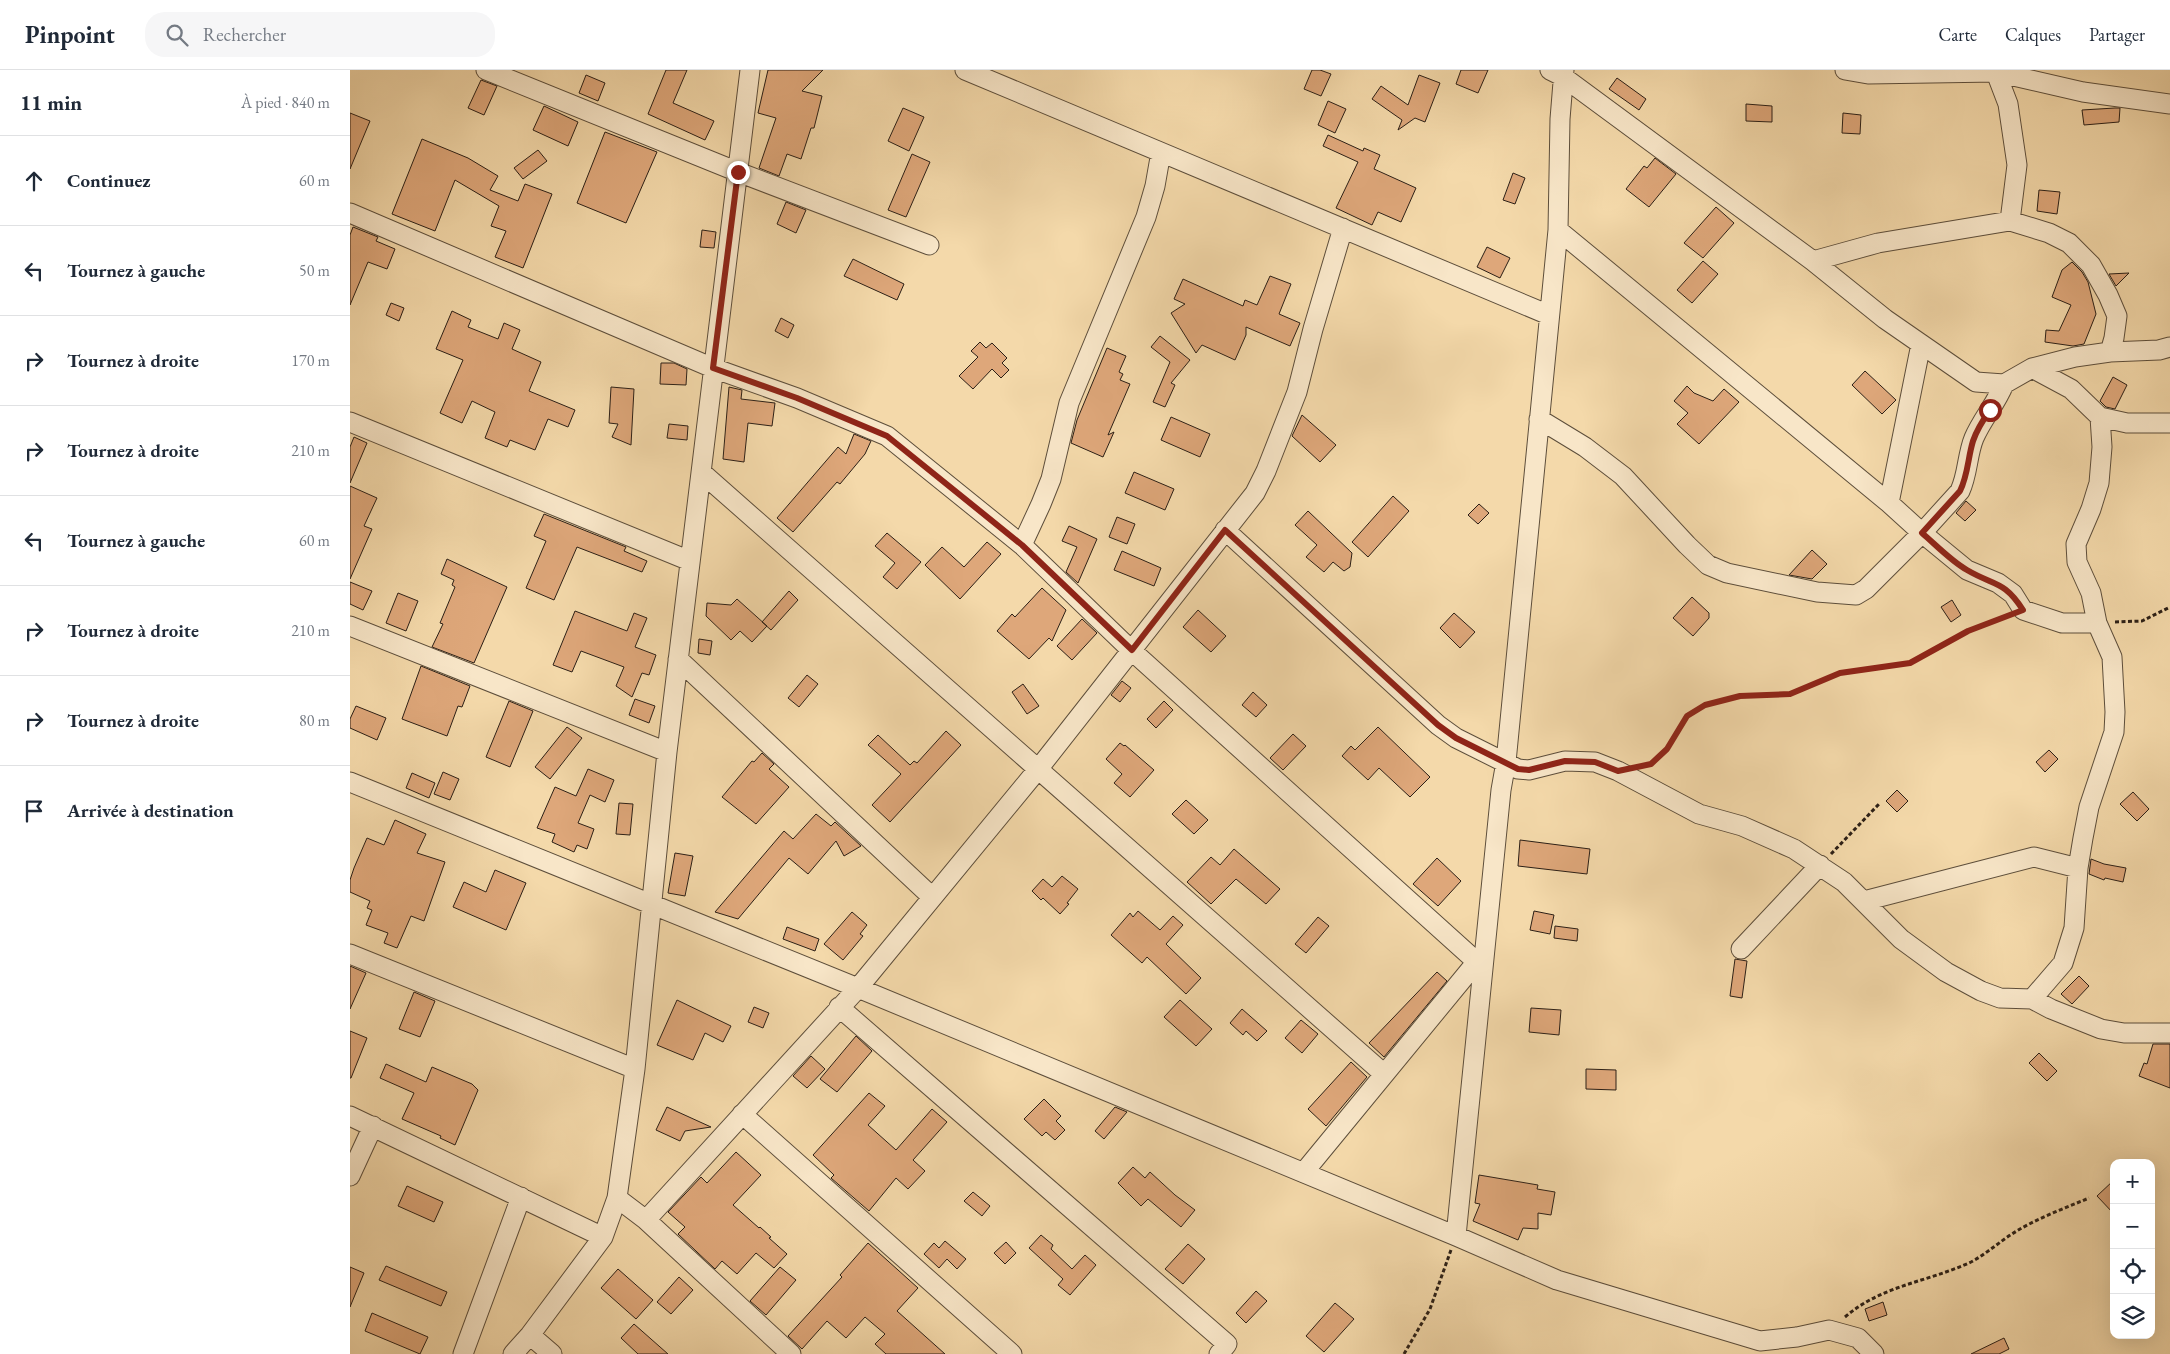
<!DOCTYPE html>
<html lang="fr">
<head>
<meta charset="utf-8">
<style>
	body { margin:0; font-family:"EB Garamond",serif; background:#f6f6f7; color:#1f2937 }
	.controls { position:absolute; right:15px; bottom:15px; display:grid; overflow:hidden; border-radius:10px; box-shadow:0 5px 20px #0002 }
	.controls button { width:45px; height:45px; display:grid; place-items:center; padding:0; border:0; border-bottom:1px solid #e0e1e3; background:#fff; color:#1f2937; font:25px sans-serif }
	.stop { position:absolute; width:15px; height:15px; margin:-11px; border:4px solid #8f2418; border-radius:50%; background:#fff }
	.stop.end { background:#8f2418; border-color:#fff; box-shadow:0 1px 5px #0008 }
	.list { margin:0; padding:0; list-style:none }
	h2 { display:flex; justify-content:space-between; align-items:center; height:65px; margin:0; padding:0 20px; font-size:21px }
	h2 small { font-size:16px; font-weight:400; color:#747a83 }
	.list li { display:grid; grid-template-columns:32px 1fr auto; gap:15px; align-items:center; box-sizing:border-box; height:90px; padding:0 20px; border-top:1px solid #e0e1e3 }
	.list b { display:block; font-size:19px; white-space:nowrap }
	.list em { font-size:16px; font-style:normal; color:#747a83 }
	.icon { flex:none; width:28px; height:28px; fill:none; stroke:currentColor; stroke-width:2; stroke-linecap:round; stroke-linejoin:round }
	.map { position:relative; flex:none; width:1820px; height:1284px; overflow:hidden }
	header { display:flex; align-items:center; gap:30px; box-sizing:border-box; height:70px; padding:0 25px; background:#fff; border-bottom:1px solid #e0e1e3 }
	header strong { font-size:24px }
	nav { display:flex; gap:28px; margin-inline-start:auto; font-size:18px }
	.search { width:350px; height:45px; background:#f6f6f7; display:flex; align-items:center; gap:12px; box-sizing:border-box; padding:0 18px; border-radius:20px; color:#747a83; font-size:19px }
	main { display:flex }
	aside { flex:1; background:#fff }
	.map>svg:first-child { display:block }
</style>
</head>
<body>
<header>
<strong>Pinpoint</strong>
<div class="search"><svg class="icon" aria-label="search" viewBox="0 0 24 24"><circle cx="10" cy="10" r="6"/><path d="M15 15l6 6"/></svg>Rechercher</div>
<nav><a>Carte</a><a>Calques</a><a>Partager</a></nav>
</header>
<main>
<aside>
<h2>11 min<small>À pied · 840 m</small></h2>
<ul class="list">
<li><svg class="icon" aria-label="ahead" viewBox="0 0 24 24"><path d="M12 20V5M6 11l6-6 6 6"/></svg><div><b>Continuez</b></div><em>60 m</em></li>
<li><svg class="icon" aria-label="left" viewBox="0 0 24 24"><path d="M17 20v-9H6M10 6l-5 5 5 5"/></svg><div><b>Tournez à gauche</b></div><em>50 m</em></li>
<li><svg class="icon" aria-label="right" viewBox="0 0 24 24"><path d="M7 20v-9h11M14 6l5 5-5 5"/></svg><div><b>Tournez à droite</b></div><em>170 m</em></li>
<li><svg class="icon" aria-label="right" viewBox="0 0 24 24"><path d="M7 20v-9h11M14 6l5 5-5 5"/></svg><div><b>Tournez à droite</b></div><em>210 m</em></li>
<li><svg class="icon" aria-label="left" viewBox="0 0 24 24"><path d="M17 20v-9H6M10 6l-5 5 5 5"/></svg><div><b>Tournez à gauche</b></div><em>60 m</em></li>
<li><svg class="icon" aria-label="right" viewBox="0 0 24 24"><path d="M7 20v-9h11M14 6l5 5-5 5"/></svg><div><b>Tournez à droite</b></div><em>210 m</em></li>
<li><svg class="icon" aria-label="right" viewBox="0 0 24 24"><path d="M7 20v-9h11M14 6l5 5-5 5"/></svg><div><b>Tournez à droite</b></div><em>80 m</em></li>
<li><svg class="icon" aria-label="arrive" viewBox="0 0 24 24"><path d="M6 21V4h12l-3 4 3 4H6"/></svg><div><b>Arrivée à destination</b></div></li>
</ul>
</aside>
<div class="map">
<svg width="1820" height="1284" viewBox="0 0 1820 1284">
	<rect width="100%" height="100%" fill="#f4d9aa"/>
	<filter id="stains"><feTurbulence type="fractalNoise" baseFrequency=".004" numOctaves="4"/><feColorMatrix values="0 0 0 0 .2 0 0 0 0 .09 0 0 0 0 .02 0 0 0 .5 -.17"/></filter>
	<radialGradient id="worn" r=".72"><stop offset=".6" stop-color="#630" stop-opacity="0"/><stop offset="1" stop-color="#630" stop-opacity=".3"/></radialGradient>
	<path fill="#dea77a" stroke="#2b1f16" d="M316,0h21l-14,33 41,18 -9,19 -57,-26z
		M418,0h55l-21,21 20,5 -8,32h-3l-10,31 -14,-5 -8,22 -20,-8 17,-50 -18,-5z
		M962,0h8l11,4 -10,22 -17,-7z
		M1111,0h27l-10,23 -22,-9z
		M236,5l19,8 -7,18 -19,-8z
		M1069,5l21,8 -15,39 -10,-4 -17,12 4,-10 -30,-21 9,-13 27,19z
		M1267,8l29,21 -7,11 -30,-21z
		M131,10l16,6 -13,29 -16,-7z
		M978,31l18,8 -11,24 -17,-8z
		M1396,34l26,2v16l-26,-1z
		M194,36l34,16 -10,24 -35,-16z
		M553,38l21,9 -15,34 -21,-10z
		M1765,38h5l-1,14 -35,3 -2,-15z
		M0,43l20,8 -20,48z
		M1493,43l18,2 -1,19 -18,-1z
		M255,62l52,20 -31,71 -49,-20z
		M978,65l35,16 1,-3 16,7 -6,14 42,19 -15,34 -23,-10 -6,13 -36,-17 22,-46 -35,-16z
		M72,69l46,19 30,18 -8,14 28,11 7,-17 27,10 -29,74 -28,-11 11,-26 -15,-5 8,-20 -44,-26 -20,51 -43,-17z
		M188,80l9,11 -24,18 -9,-11z
		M562,84l18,8 -24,55 -18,-7z
		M1305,88l21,16 -27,33 -23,-18 18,-23 3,2z
		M1163,103l12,5 -10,26 -12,-4z
		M1689,120l21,2 -3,22 -20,-3z
		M436,132l20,8 -10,23 -19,-9z
		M1366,137l18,16 -31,35 -19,-15z
		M3,157l25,10 -2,4 19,8 -8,20 -19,-7 -18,43v-70z
		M352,160l14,2 -2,16 -14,-1z
		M1137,177l23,11 -10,20 -23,-11z
		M503,189l51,25 -7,16 -53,-24z
		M1353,191l15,13 -26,29 -15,-13z
		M1722,192l10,10 6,10 8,32 -12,30 -11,2 -28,-4 1,-12 13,1 12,-26 -19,-8 10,-27z
		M1779,203l-13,13 -7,-12z
		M920,206l21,8 -12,30 21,9 -10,23 -44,-19v8l-11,25 -33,-15 -6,8 -25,-40 14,-9 -11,-5 9,-20 60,27 2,-6 12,5z
		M41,233l13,5 -5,13 -13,-6z
		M102,241l19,9 -3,7 30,12 6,-16 16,7 -8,19 29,13 -12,29 46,19 -7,17 -20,-8 -13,31 -25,-10 -3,7 -22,-9 10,-26 -23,-11 -10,22 -22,-10 23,-53 -27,-11z
		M431,248l13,7 -6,13 -13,-7z
		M810,266l30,24 -19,23 4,2 -10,22 -12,-5 17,-40 -19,-15z
		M630,272l6,6 6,-5 15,15 -5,5 7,7 -8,8 -9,-9 -19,20 -14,-13 19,-19 -7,-6z
		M757,278l19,8 -7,16 4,2 -3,6 10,4 -22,51 6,-3 -11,25 -32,-14 6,-23z
		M311,293h13l13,6 -1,16 -26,-1z
		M1515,301l31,29 -14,14 -30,-29z
		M1763,307l14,8 -12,24 -9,-2 -6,-6z
		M1337,316l7,7 19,8 11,-12 15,13 -40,42 -22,-20 11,-11 -14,-12z
		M261,317l23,2 -3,56 -19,-8 6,-13 -9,-1z
		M379,317l13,3 -1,9 34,4 -3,23 -24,-3 -4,39 -21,-3z
		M952,345l34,30 -16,17 -28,-26z
		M821,347l39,17 -10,23 -39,-17z
		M319,354l19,2 -1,14 -20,-2z
		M504,364l17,7 -6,13 -25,30 -3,-2 -44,50 -16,-14 61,-71 8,7z
		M4,367l13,6 -17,40v-36z
		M784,402l40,17 -9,21 -40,-17z
		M0,416l27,12 -13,28 8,3 -22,50z
		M1043,426l16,15 -41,46 -16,-15z
		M1616,431l10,9 -11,11 -9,-8z
		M1129,434l10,9 -11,11 -10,-9z
		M958,441l44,42 -2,14 -6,4 -11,-9 -9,10 -18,-15 11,-12 -22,-20z
		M194,444l82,33 -2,4 23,10 -5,11 -65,-25 -23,53 -28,-12 20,-47 -12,-5z
		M767,447l18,7 -8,20 -18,-7z
		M719,456l28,13 -19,44 -12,-11 11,-25 -15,-6z
		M537,463l34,29 -24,27 -14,-12 12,-14 -20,-17z
		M637,472l14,12 -41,45 -35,-34 17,-18 22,20z
		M1462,480l15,14 -15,15 -23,-4z
		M772,481l39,17 -7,18 -40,-16z
		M97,489l60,28 -33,76 -42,-16 11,-23 -3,-1 15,-36 -3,-2 2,-5 -13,-6z
		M0,512l22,9 -9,19 -13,-6z
		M692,518l24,22 -14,31 -3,-3 -20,21 -32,-28 15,-17 3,3z
		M439,521l9,9 -27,30 -9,-8z
		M48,523l20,8 -12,30 -20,-8z
		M1342,527l17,16v5l-16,18 -20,-18z
		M387,529l30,27 -15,16 -12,-11 -9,9 -25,-24 1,-13 24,2z
		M1602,530l9,15 -10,7 -10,-15z
		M848,540l28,26 -15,16 -28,-25z
		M225,541l52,20 7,-18 13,5 -12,29 21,8 -7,20 -7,-2 -10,24 -16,-11 8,-19 -43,-16 -9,21 -19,-7z
		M1104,543l21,19 -15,16 -20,-20z
		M732,549l15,14 -25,27 -15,-14z
		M349,569l13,2 -2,14 -12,-2z
		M71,596l49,20 -8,21 -4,-1 -11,30 -45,-17z
		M457,605l11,9 -19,23 -11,-9z
		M772,611l9,7 -11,14 -9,-7z
		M673,614l16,22 -12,8 -15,-22z
		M903,622l14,13 -11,12 -14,-12z
		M285,629l20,7 -6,17 -20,-8z
		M159,631l24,10 -23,56 -24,-10z
		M814,631l9,9 -17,18 -9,-9z
		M6,636l30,12 -9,22 -27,-12v-9z
		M217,657l15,11 -32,41 -15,-12z
		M1028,657l52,50 -20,20 -31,-29 -11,12 -26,-24 9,-10 4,4z
		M596,661l15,14 -71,77 -18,-17 29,-31 -33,-29 10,-10 32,30 4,-4 3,2z
		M943,664l13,12 -23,24 -13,-12z
		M770,673l4,3 1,-1 29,25 -24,27 -16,-14 8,-9 -16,-15z
		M1699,680l9,9 -13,13 -9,-10z
		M412,683l12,11 -5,5 20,18 -33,37 -34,-27 30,-36 2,1z
		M238,699l26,11 -9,22 -15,-7 -12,28 16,6 -7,20 -10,-4 -3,7 -22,-10 3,-8 -18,-6 18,-41 21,9z
		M93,702l16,7 -9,21 -16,-6z
		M62,703l23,10 -6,15 -23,-10z
		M1547,720l11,11 -11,11 -11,-11z
		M1783,722l16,17 -12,12 -17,-17z
		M836,730l22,20 -14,14 -22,-20z
		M269,733l14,1 -3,31 -14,-1z
		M466,744l15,12 4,-4 26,24 -17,10 -8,-15 -28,33 -19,-16 -51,61 -23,-7 69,-81 9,8z
		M45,750l31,14 -9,19 28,9 -21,59 -13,-5 -14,32 -13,-5 4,-10 -22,-8 6,-15 -5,-2 3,-7 -20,-9v-12l4,-12 13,-30 17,7z
		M1170,770l70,9 -3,25 -69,-8z
		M884,779l46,40 -14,15 -30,-25 -25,25 -24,-22 24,-25 9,8z
		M325,783l18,3 -8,40 -17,-3z
		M1087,788l24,23 -23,25 -25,-22z
		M1741,789l13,5 22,4 -3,14 -18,-4 -1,2 -15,-6z
		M145,800l31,13 -20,47 -53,-23 11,-25 22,10z
		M712,806l16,13 -11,14 2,1 -9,10 -17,-16 -2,2 -9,-9 11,-12 9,8z
		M788,841l22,19 13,-14 10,9 -17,19 35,34 -15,16 -39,-37 -5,6 -31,-28 19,-22 3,4z
		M1184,841l20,4 -4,19 -20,-4z
		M502,842l15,13 -7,9 3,2 -20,24 -19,-16z
		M968,847l11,9 -23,27 -11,-9z
		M1205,856l23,3 -1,12 -23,-3z
		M437,857l32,12 -4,12 -32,-12z
		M1385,889l12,2 -5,37 -12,-2z
		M0,896l16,7 -16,36z
		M1087,902l10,9 -63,76 -15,-14z
		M1729,906l10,10 -17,18 -11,-10z
		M64,922l21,9 -15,36 -21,-8z
		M327,930l54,26 -8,16 -18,-9 -12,27 -36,-15z
		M830,930l32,29 -16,17 -32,-29z
		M404,937l15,6 -6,15 -15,-6z
		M1181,938l30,2 -2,25 -30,-3z
		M892,939l25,22 -10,10 -11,-10 -3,4 -13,-12z
		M951,950l17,14 -16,19 -17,-15z
		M0,961l17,7 -16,40h-1z
		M506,966l16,15 -35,41 -17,-13z
		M1803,974h17v44l-31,-12 5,-13 3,1z
		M1689,983l18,18 -10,10 -18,-18z
		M461,986l14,13 -18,19 -14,-12z
		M1001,992l16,15 -41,49 -18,-17z
		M36,994l40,18 6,-15 40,17 6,6 -23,55 -15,-7 1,-2 -39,-17 12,-26 -34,-15z
		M1236,999l30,1v20l-30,-1z
		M519,1023l16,13 -17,19 28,25 36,-41 15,13 -34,38 12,11 -17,18 -12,-11 -27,33 -38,-33 3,-3 -21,-20z
		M694,1029l17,17 -5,5 9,9 -10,10 -9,-8 -4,4 -18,-17z
		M317,1037l44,20 -26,4 -5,10 -24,-11z
		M765,1037l12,5 -23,27 -9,-8z
		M386,1082l25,23 -28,30 26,23 1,-1 11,10 -2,1 18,16 -13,14 -18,-15 -19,21 -15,-13 -7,8 -37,-35 7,-7 -17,-15 33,-35 6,6z
		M783,1097l12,11 5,-6 25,23 20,15 -14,17 -33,-28 -7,7 -23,-23z
		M1129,1105l59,10 -1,4 18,3 -4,23 -13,-2v16l-15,-1 -5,12 -45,-19 7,-17 -5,-1z
		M1764,1110v34l-17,-18z
		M57,1116l36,16 -9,20 -36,-16z
		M623,1122l17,14 -8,10 -18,-15z
		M691,1165l12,10 -2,4 21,20 13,-14 11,10 -26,30 -12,-10 5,-6 -34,-31z
		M595,1171l21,18 -9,10 -10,-10 -8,9 -15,-14 10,-11 5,5z
		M656,1172l10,11 -11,11 -11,-11z
		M518,1173l50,45 -21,23 48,43h-59l-11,-10 10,-10 -20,-17 -19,21 -19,-17 -25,28 -14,-13 54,-59 -2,-2z
		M838,1174l17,15 -22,25 -18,-15z
		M36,1196l61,26 -6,14 -62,-26z
		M0,1197l14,6 -14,34z
		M430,1197l16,13 -30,35 -16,-14z
		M268,1199l35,31 -17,19 -35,-31z
		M329,1207l14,13 -22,24 -14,-12z
		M906,1221l11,10 -21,22 -10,-10z
		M1533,1232l4,13 -18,6 -4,-12z
		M985,1233l19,16 -30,33 -18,-16z
		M22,1243l56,24 -8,17 -55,-23z
		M284,1254l34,30h-30l-17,-16z
		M1654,1268l5,11 -10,5h-28z"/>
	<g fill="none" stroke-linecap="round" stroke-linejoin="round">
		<g stroke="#5d4e3b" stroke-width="21">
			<path id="minor" d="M136,0l252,102 191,73
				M615,0l584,245
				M1200,0l12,6 251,185 72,58 91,63 28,2 28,-16 43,-11 35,-5 4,-14 3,-22 -9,-21 -17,-30 -22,-22 -20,-10 -39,-12 -132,22 -65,18
				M1495,0l23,4 128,-2 87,20 87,12
				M1645,0l13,34 9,61 -7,56
				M0,143l363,155 84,30 90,38 135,109 109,105 346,312
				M1208,160l331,273 33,30 38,-42c8,-17 7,-36 14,-53 8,-19 22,-34 30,-54
				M1760,282l49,-2 11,-3
				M1682,298l39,21 29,28 27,6h43
				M1189,349l46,28 38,29 64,69 21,20 19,8 90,19 39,3 10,-6 56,-56 45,37 31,13 15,11 10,16 39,13h35
				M0,352l340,139
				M351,402l683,602
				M1539,433l32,-159
				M875,460l213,195 18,13 62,31 11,1 36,-9 30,1 23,9 81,43 43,12 52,23 50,33 57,57 45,33 35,19 19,7 32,1 19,10 50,20 23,4h46
				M672,475l19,-41 10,-25 18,-76 77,-186 9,-31 6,-34
				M0,556l317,126
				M328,589l254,238
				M0,712l508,206 598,248 101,44 203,61 37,-4 32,-7 29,8 16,16
				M1514,831l170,-44 44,11
				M1391,879l79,-84
				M0,884l285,115
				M1682,929l31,-36 11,-35 4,-60 5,-30 6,-31 25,-75 1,-20 -3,-55 -15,-34 -6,-30 -14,-31 -1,-18 15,-35 8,-26 3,-36 -2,-30
				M489,937l388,337 -8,10
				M392,1044l270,240
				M0,1046l253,121
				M954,1102l180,-219
				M0,1106l23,-50
				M267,1128l29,22 145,134
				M296,1150l212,-232 181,-220 216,-275 11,-22 31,-79 16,-63 30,-101
				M1106,1166l45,-446 5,-28 52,-532 2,-111 4,-49
				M180,1265l22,19
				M113,1284l58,-157
				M163,1284l17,-19 73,-98 14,-39 18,-129 32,-317 83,-682"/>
		</g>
		<path stroke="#2b1f16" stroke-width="3" stroke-dasharray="4 2.5" stroke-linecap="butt" d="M1765,552l27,-1 28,-14
			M1296,695l5,-1 16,-15 20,-34 18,-10 35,-9 50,-2 50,-21 71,-10 57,-32 40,-16
			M1481,784l48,-50
			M1495,1247c37,-32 83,-35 126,-55 15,-8 27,-19 41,-28 23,-15 51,-25 77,-36
			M1054,1284l26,-45 21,-59"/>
		<use href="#minor" stroke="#f8e6c8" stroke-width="19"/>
	</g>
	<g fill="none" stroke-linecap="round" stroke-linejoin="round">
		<path stroke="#8f2418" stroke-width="6" d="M388,102l-25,196 84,30 90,38 135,109 110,105 93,-120 213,195 18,13 62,31 11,1 36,-9 30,1 23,9 33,-7 16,-15 20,-33 18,-11 35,-9 50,-2 50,-21 70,-10 58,-32 55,-21c-19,-30 -29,-24 -56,-40 -16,-9 -31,-25 -45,-37l38,-42c8,-16 8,-34 13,-50 4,-12 10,-21 17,-31"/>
	</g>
	<rect width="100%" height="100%" filter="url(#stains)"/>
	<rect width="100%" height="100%" fill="url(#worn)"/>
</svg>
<div class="controls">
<button>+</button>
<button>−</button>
<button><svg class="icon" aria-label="locate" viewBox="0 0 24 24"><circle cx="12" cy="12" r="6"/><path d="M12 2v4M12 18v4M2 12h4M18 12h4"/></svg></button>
<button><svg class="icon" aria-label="layers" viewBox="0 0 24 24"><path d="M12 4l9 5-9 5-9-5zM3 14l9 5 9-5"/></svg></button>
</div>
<div class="stop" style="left:1640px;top:340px"></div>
<div class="stop end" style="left:388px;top:102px"></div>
</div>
</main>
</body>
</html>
